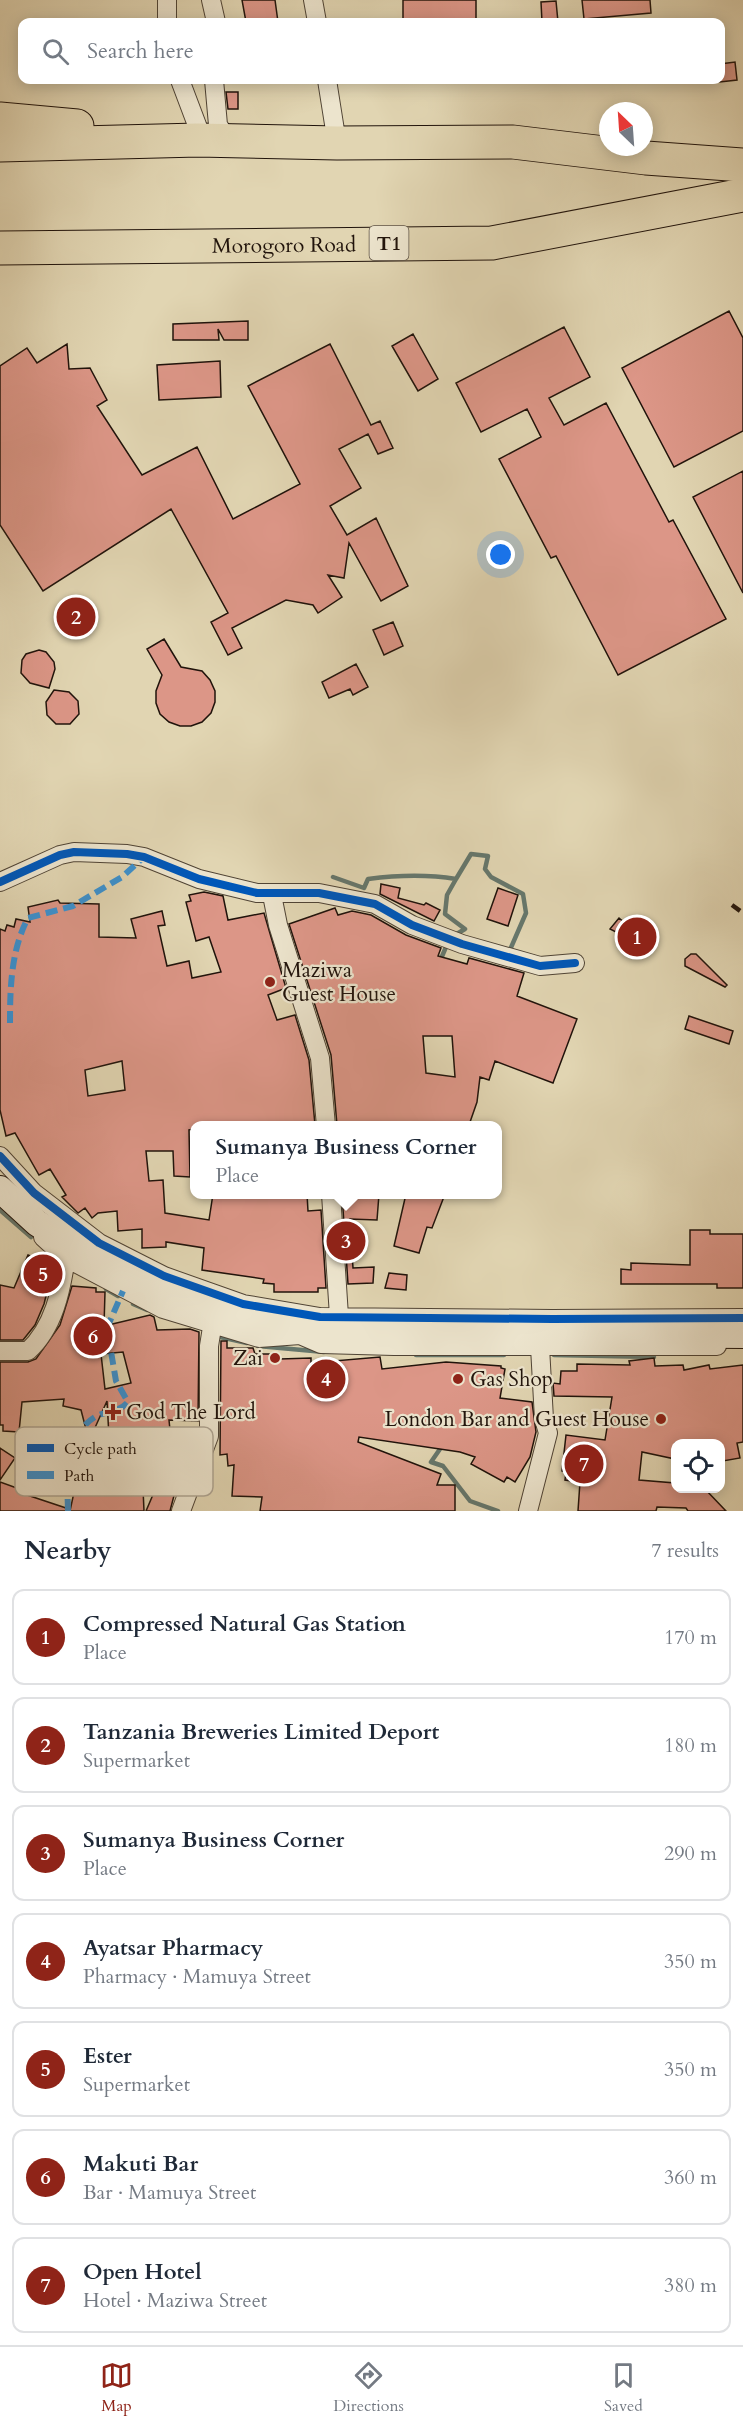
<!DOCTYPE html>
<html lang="en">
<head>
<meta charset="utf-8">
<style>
	body { margin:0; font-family:Cardo,serif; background:#f2f2f3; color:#1f2937 }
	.controls { position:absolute; right:18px; bottom:18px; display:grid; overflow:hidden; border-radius:12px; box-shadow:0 3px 15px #0003 }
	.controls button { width:54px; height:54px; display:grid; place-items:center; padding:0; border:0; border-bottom:2px solid #e0e1e3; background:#fff; color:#1f2937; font:30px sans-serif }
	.compass { position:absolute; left:599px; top:102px; width:54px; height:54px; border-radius:50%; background:#fff; box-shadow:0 3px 15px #0003; rotate:335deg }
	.you { position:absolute; left:501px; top:555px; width:21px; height:21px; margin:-15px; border:4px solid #fff; border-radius:50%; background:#1a73e8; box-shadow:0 0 0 9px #1a73e833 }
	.badge { display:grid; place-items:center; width:39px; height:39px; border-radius:50%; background:#8f2418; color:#fff; font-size:20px; font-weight:700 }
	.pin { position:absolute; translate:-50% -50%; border:3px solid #fff; box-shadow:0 2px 6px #0006 }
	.popup { position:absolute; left:190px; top:1121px; width:312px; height:78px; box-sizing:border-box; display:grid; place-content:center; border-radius:12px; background:#fff; filter:drop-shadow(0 2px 4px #0005); font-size:20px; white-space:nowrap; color:#747a83 }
	.popup b { font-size:22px; color:#1f2937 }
	.popup::after { content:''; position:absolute; left:50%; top:100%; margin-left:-12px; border:12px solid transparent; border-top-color:#fff }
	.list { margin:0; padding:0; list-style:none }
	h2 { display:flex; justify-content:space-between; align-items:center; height:78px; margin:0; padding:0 24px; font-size:26px }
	h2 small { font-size:20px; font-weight:400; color:#747a83 }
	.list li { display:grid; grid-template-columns:39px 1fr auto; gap:18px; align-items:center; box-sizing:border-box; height:96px; margin:0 12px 12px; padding:0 12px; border:2px solid #e0e1e3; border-radius:12px }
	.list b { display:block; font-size:22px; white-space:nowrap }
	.list p { margin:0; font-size:20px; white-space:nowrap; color:#747a83 }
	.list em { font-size:20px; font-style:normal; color:#747a83 }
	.icon { flex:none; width:33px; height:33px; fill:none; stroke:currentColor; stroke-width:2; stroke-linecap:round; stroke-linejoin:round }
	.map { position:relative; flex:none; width:743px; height:1511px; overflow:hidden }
	.search { position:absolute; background:#fff; box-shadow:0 3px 15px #0003; left:18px; right:18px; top:18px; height:66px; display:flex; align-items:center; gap:15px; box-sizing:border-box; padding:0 21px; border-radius:12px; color:#747a83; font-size:22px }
	.sheet { height:834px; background:#fff }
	nav { display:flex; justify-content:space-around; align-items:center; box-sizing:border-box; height:84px; border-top:2px solid #e0e1e3; background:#fff; font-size:16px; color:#747a83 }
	nav a { display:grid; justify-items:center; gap:3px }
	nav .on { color:#8f2418 }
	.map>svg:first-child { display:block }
</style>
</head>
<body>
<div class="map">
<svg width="743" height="1511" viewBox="0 0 743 1511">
	<rect width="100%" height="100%" fill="#e1d5b2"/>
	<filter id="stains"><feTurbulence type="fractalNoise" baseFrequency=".00333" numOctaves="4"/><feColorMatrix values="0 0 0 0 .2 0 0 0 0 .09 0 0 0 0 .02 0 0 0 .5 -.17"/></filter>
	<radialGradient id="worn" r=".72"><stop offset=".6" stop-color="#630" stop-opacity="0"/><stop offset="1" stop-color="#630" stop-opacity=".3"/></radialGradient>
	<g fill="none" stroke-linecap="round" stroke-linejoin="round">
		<path stroke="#66776c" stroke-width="4.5" d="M333,877l31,11 4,-9c31,-4 57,-5 88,0l-9,16 -2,19 20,15 -10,6
			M456,879l15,-25 17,2 -3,13 6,8 32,17 3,19 -17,39
			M440,961l6,-14
			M0,1210l31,27
			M106,1289l12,7
			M133,1304l14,6
			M220,1337l27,6
			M258,1346l66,6
			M416,1355h88
			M554,1355l100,2
			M439,1444l1,5 -9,13 12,4 27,35 28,10"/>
	</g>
	<path fill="#dc9687" stroke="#20130b" stroke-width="1.5" fill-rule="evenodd" d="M242,0h33l3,22h-32z
		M403,0h73v22h-73z
		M582,0h68l1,13 -67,6z
		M556,1l2,21h-16l-1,-20z
		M735,62l2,18 -17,2v-18z
		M226,92h12v17h-10z
		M729,311l14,27v93l-69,36 -52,-99z
		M248,321v19h-24l-6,-11 1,11h-46v-16z
		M564,327l26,50 -41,21 15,27 42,-22 63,119 4,-2 53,99 -108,56 -62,-119 -5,2 -52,-99 42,-22 -14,-28 -46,23 -25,-49z
		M413,334l25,45 -20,12 -26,-45z
		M67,344l2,25 21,-1 17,32 -10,6 45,69 55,-28 36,72 67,-35 -52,-98 82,-42 41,81 9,-4 13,27 -15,6 -10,-20 -29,15 22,39 -31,18 17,29 29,-17 32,68 -27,15 -32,-58 -5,35 -16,-3 14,22 -24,16 -5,-8 -27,-5 -54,28 10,20 -14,7 -17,-33 17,-9 -57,-104 -128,82 -43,-66v-159l27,-18 10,15z
		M220,361l1,36 -62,3 -2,-35z
		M743,471v122l-50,-96z
		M393,622l10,24 -19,9 -11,-25z
		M164,639l17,28 21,4 8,9 5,11v11l-4,11 -9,9 -11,4h-11l-11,-4 -9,-8 -4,-11v-12l6,-16 -15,-26z
		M39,650l7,2 8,10 1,7 -6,19 -19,-5 -9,-10 1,-13 4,-6z
		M356,664l12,23 -15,8 -3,-6 -21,9 -7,-16z
		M54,690l15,2 9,9 1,13 -9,10h-14l-9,-9 -1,-13z
		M381,884l19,4 -2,10 26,7 2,-2 14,7 -6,11 -54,-27z
		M498,888l20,7 -10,31 -21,-7z
		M204,892l19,4 5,24 36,-7 22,75 -18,7 9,25 18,-5 14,45 6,65h-120v4l-6,1 1,47 -16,-1 -1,-25h-27l3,30 14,-1 2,33 44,7 4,-26h94l1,17 13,-1 5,78h-8v4h-44v-8l-11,-1 1,-4 -62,-9 2,-22 -38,-6v5l-24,1v-19l-24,2 -1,-20 -19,2 -6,5 -7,-10 -7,5 -16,-16 4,-2 -16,-26 -11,6 -24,-42 -9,3 -6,-26v-181l5,2 2,-6 7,2 2,-8 14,3 -2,-15 30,-7 2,3 39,1v33l37,1 -5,-19 31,-8 3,14 -7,1 9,40 22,-5 3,17 29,-6 -12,-35 -13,4 -10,-39 5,-1 -2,-6zM122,1061l3,29 -37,6 -3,-26z
		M335,908l3,7 14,-4 19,4 35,20 35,13 -3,8 29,8 2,-6 55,15 -7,23 60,23 -24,64 -58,-22 -6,19 -9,-3 -3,25 -8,23h-132l-6,-70 -42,-131zM423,1036h29l3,41 -29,-4z
		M619,918l30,25 -3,4 -36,-18z
		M691,954h5l31,31 -2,2 -40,-21v-7z
		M689,1016l44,15 -4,13 -44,-15z
		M342,1194h37l-2,26 -27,-1 3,49 21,-1 -1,16 -25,1z
		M406,1194h39l-13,34 -5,-1 -8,26 -25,-7z
		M690,1230h20v4h33v54h-26v-4h-96v-15l10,1v-7l59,2z
		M28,1255l14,6 -2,6 12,5 -8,32 -9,21 -12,15h-23v-55l14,3z
		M389,1273l18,2 -1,15 -21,-2z
		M72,1286l24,2v4h9l-1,34 46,-11 4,2 3,13 33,-1 9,3 -1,89 -29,-1 2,20 -30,3 3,68h-74l6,-28 36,8 -5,-90 -18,40 -8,-31 -18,-4 1,-7 -42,3 -3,30 -16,-1v-6h-3v-63h28l8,-3 24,-34zM123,1352l8,31 -26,6 -4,-35z
		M221,1341h6v7h26l2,6h16v3h9v2l31,-1v5l69,-6 2,12 64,-7 55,4v2l4,1 -5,29 32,4 4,30 -6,25 -15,25 -8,-5 -3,5 -33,-18 4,-7 -15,-5 -101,-15 -1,5 83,32 -4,11h18v26h-195l2,-14 -30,-1 2,-31 -6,1 -1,-12 -7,1z
		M654,1358l1,8 28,-1 1,5 25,-5 1,4 33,-4v77l-6,1 3,15 -17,3 -3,-18h-45v16l-33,-7 -3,28 36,3v5h29l22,23h-38l-2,-3 -29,-1 -1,4h-78l2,-29 -15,-2 1,-8 -4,-1 4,-36 39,5 7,-43 -58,-1 -1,-13 7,1 1,-13h16v-7l53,1 -1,-4z
		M0,1448l15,10 -15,22z
		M170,1455l16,7 -8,18 -8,31h-24z
		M0,1482l25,9 -1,3 45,15 -1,2h-68z"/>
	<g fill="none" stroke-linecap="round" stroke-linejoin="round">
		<g stroke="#504435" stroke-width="20">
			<path id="street" d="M167,0v22
				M211,0l5,22
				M313,0l4,22
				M180,80l23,61
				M214,80l4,45 11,17
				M327,80l10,63
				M0,882l60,-27 14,-3 53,2 17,3 55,22 58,14h62l56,11 37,21 50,19 78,22 35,-3
				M272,895l6,30 42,133 6,68
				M0,1156l34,37 65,50 65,33 79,28 77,13 232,2 191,-1
				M331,1194l8,122
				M43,1237l23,21 97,51 96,29 41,-3 21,9 73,2h323
				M0,1351h28c26,-24 33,-60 38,-93
				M181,1511l28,-75v-90l5,-31
				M528,1511l20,-78 -4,-14 -4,-72"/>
		</g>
		<g stroke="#20130b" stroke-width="28">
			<path id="secondary" d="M0,1189l37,34 69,44 75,35 72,20 80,10 410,3"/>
		</g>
		<g stroke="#20130b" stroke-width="35">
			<g id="highway">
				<path d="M0,119l77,7"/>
				<path d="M0,145l198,-5 139,3 176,-1 133,16 97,7"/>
				<path id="s1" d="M0,248l492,-5 251,-48"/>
			</g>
		</g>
		<use href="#street" stroke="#ece4cd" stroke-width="18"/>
		<use href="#secondary" stroke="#ece4cd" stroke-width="26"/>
		<use href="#highway" stroke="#e1d5b2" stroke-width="33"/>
		<path stroke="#20130b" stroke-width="4.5" stroke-dasharray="10 10" stroke-linecap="butt" d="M732,905l11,8"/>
		<path stroke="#3a92d2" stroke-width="6" stroke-dasharray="12 6" stroke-linecap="butt" d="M10,1023c0,-35 1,-73 18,-105l45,-12 49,-29 22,-20
			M68,1511c-1,-31 -3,-76 27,-94 12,-7 24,-4 33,-15l-12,-21 -9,-53 16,-37"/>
		<g stroke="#ece4cd" stroke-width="11">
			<path id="cycleway" d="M0,882l60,-27 14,-3 53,2 17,3 55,22 58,14h62l56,11 37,21 50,19 78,22 35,-3
				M0,1156l34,37 65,50 65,33 79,28 77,13 232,2 191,-1"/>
		</g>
		<use href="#cycleway" stroke="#0057b8" stroke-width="8"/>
	</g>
	<g fill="#8f2418" stroke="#ece4cd" stroke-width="2">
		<circle cx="270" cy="982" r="6"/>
		<circle cx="275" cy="1358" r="6"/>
		<circle cx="458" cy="1379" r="6"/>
		<path d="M110 1403h6v6h6v6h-6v6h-6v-6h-6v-6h6z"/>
		<circle cx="661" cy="1419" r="6"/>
	</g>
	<g text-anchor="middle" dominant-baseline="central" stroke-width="4.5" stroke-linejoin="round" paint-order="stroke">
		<rect fill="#ece4cd" stroke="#5d5245" stroke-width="1.5" x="369.5" y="226" width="39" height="34" rx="4.5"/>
		<g font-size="20" font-weight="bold" fill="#20130b">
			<text x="389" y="243">T1</text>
		</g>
		<g font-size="21" fill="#20130b" stroke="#ece4cd">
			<text stroke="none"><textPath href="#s1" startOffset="284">Morogoro Road</textPath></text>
		</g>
		<g font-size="21" fill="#20130b" stroke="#ece4cd" text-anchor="start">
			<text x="282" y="970">Maziwa<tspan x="282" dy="24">Guest House</tspan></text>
			<text x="263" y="1358" text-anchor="end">Zai</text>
			<text x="470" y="1379">Gas Shop</text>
			<text x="126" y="1412">God The Lord</text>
			<text x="649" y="1419" text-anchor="end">London Bar and Guest House</text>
		</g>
	</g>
	<rect x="15" y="1427" width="198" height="69" rx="9" fill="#ece4cd" stroke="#afa593" stroke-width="1.5"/>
	<rect x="27" y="1444" width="27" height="8" fill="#0057b8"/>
	<rect x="27" y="1471" width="27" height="8" fill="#3a92d2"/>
	<g font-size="16" fill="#20130b">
		<text x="64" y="1454">Cycle path</text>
		<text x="64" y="1481">Path</text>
	</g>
	<rect width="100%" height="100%" filter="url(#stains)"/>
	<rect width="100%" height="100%" fill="url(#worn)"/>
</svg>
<div class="controls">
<button><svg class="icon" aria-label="locate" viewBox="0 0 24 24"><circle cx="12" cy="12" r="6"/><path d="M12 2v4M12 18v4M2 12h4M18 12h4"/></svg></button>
</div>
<svg class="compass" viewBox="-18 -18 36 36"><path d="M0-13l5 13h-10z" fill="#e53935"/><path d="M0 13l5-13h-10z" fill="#747a83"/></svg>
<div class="you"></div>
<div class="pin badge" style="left:637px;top:937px">1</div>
<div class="pin badge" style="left:76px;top:617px">2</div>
<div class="pin badge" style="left:346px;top:1241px">3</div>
<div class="popup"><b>Sumanya Business Corner</b>Place</div>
<div class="pin badge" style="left:326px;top:1379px">4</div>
<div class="pin badge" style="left:43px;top:1274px">5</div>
<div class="pin badge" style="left:93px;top:1336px">6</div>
<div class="pin badge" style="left:584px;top:1464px">7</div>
<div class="search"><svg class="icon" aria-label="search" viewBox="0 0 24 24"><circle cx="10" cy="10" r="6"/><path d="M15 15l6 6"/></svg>Search here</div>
</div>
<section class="sheet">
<h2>Nearby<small>7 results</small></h2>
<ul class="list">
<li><span class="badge">1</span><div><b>Compressed Natural Gas Station</b><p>Place</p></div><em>170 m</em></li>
<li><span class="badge">2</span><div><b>Tanzania Breweries Limited Deport</b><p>Supermarket</p></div><em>180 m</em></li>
<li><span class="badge">3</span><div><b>Sumanya Business Corner</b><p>Place</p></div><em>290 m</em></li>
<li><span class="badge">4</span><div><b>Ayatsar Pharmacy</b><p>Pharmacy · Mamuya Street</p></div><em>350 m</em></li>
<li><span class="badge">5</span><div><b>Ester</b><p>Supermarket</p></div><em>350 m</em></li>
<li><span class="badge">6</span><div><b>Makuti Bar</b><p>Bar · Mamuya Street</p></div><em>360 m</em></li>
<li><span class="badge">7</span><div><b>Open Hotel</b><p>Hotel · Maziwa Street</p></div><em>380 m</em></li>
</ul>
</section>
<nav>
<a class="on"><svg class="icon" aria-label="map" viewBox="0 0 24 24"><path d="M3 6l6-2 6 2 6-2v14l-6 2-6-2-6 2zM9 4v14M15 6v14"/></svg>Map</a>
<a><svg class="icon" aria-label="directions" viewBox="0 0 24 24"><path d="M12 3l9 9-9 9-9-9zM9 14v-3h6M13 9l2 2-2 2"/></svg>Directions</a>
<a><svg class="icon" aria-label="saved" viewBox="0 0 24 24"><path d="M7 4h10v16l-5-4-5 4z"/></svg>Saved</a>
</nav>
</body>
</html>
